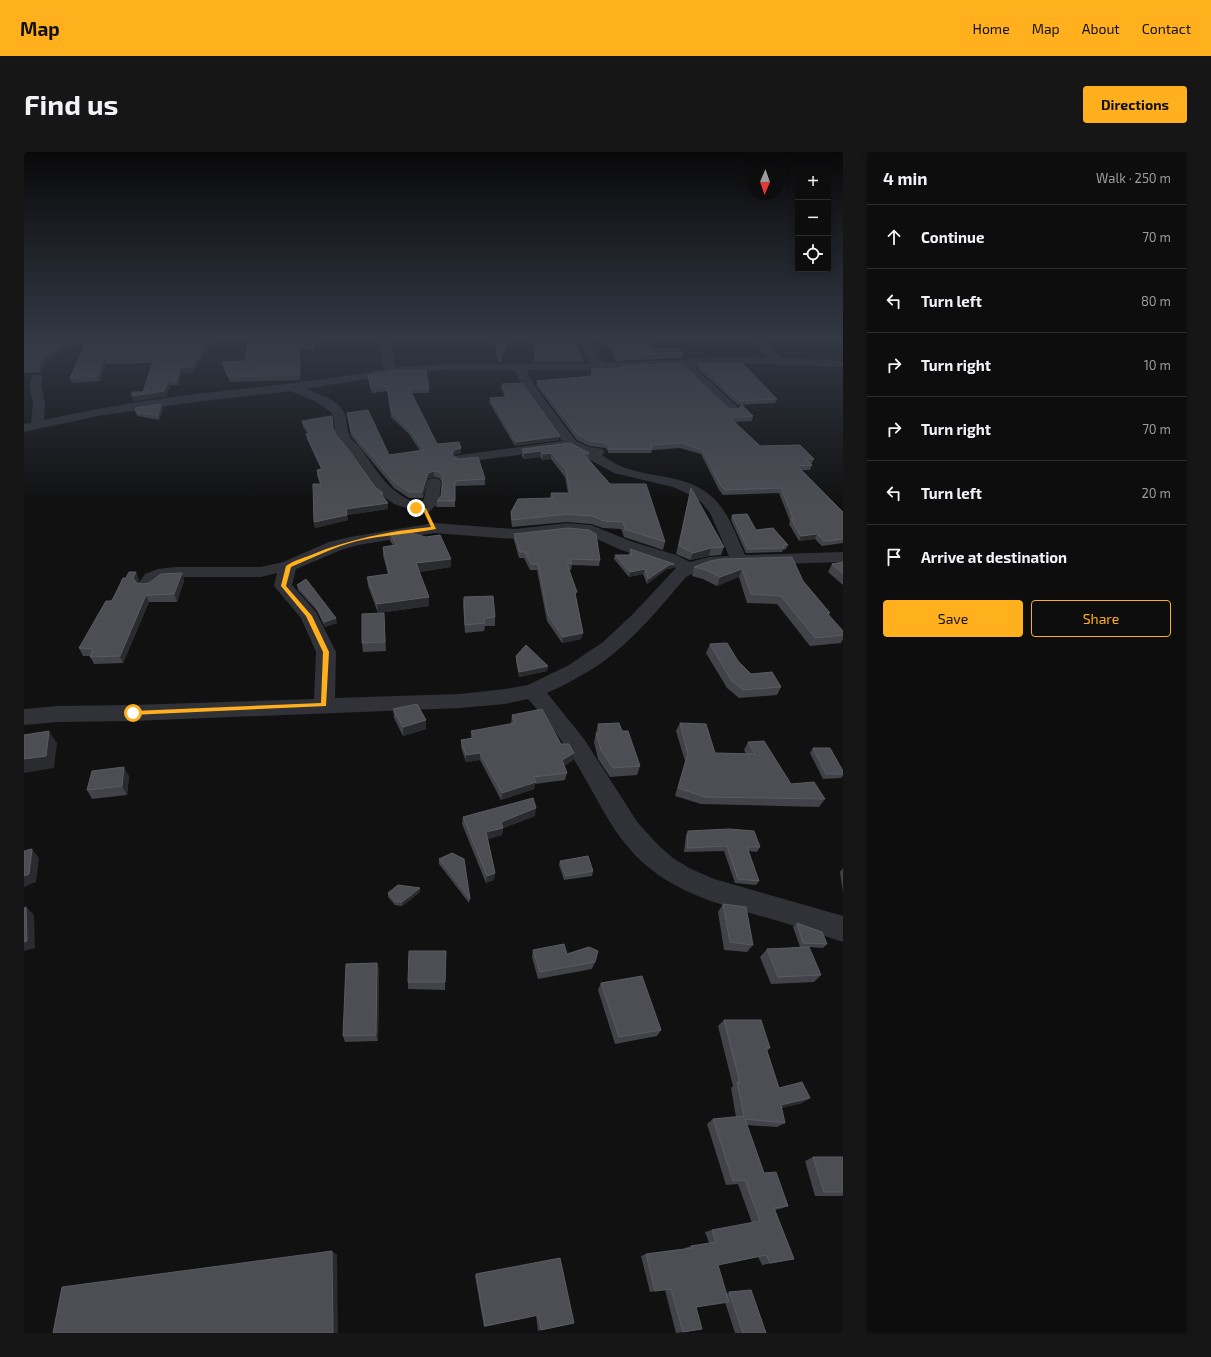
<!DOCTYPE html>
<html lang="en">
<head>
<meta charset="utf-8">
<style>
	body { margin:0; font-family:"Exo 2",sans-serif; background:#161617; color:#f1f3f6 }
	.controls { position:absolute; right:12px; top:12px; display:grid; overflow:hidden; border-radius:4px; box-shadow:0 2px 10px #0003 }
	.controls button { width:36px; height:36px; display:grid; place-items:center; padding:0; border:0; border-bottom:1px solid #2d2d2e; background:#0d0d0e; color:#f1f3f6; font:20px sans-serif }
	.compass { position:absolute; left:723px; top:12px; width:36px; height:36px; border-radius:50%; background:#0d0d0e; box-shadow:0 2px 10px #0003; rotate:182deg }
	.stop { position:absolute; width:12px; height:12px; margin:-9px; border:3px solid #ffb01c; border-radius:50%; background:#fff }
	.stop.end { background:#ffb01c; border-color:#fff; box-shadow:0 1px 4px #0008 }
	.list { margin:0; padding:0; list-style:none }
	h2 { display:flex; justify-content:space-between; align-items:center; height:52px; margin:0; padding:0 16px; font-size:17px }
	h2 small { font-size:13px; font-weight:400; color:#9a9c9e }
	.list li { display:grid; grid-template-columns:26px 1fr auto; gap:12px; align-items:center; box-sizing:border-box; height:64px; padding:0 16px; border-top:1px solid #2d2d2e }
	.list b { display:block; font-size:15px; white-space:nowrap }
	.list em { font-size:13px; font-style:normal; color:#9a9c9e }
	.actions { display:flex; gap:8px; padding:12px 16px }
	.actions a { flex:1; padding:9px 0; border:1px solid #ffb01c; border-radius:4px; text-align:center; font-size:14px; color:#ffb01c }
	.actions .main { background:#ffb01c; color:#111 }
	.icon { flex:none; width:22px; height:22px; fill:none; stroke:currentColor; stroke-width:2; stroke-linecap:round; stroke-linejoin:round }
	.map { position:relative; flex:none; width:819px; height:1181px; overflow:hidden; border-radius:4px }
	header { display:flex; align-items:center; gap:24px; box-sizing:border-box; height:56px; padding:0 20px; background:#ffb01c; color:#111 }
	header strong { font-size:19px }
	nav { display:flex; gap:22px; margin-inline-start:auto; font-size:14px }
	.intro { display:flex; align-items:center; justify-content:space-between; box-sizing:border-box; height:96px; padding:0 24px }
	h1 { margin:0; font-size:28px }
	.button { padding:10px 18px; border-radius:4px; background:#ffb01c; color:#111; font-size:14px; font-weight:700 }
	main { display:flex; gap:24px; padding:0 24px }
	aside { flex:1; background:#0d0d0e; border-radius:4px; box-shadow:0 2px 10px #0003 }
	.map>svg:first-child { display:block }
</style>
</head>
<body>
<header>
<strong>Map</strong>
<nav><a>Home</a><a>Map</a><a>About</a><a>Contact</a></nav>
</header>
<div class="intro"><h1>Find us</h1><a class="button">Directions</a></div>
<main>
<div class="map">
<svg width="819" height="1181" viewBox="0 0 819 1181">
	<rect width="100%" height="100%" fill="#111112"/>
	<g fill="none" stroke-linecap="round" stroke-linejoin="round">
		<path fill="#313238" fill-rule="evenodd" d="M355,187h10l7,28 50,-3h145l-14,-25h10l16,24 132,-6 33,1 -16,-19h11l18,19 62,3v6l-108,-4 -42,3 44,40 2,3 -2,3h-8l-49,-46 -81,4h-73l10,18 40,53 13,6 14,2 2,3 -3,3c8,6 17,11 27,14 28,9 61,7 83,28 17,15 24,38 33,58l98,-3v10l-124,4c-12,1 -22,5 -33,11 -26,30 -52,63 -86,87 -17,11 -35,21 -53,29l37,46 54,84 21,23 14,12 16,10 25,11 129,37v26c-25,-8 -50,-17 -75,-24 -58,-16 -110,-29 -148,-81 -13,-18 -23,-38 -34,-57 -16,-29 -35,-56 -58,-81l-23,5 -45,4 -327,13 -75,1 -34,3v-16l34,-3 75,-1 181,-6 2,-47 -15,-34 -27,-32 3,-13 -16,4h-86c-11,1 -16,2 -23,12l-6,1 -6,-1 -3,-4 8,-11 13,-5 17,-2h86l22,-5 46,-20 21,-5 84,-14 81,6 52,-6 24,2 42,17 43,13 14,7 19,-5 20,-1 -19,-43 -8,-10 -9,-7 -20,-9 -59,-14 -45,-25 -109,15 -5,-1 -2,-3 2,-3 5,-1 102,-14 -37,-52 -11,-19h-68l-39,2 -101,17c12,5 27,9 35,19 8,9 4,20 9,29 3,5 8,7 11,12 17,23 29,47 60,55 6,-7 3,-18 8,-25l5,-1 5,1 2,3 -2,20 -10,10 -5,2 -30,-10 -17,-12 -27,-39 -12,-13 -3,-7 -1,-13 -2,-7 -15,-11 -27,-11 -95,11 -97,14 -74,16v-8l7,-1 2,-20 -4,-18 4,-10h8l2,3 -2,7 4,18 -1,17c50,-11 101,-20 152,-26 64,-7 126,-13 189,-25l-3,-6zM410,381l81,6 52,-6 21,2 33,15 43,13 12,5 -44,47 -29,27 -34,23 -41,20 -23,4 -45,5 -125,4 1,-46 -20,-40 -24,-27 4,-16 45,-19 17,-5z"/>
	</g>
	<path fill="#414348" d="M0,187h59l-37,23 -5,10 -17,1z
		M64,187h126l-21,33 -12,1 -3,12h-7l-5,11 -32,5 -2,-5 11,-4 9,-29 -46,1 -6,17 -28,2 -2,-5z
		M291,187l-1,11h-15l1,30 -70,2 -7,-15 -1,-5 23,-1z
		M470,187h14l-7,23h-3z
		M582,187h25l2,3 21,7 29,4 -1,5 -66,3 -11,-21z
		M511,190l48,17 -1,3h-48z
		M675,212l78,35 -2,4 -37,2 -41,-37z
		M597,214l108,43 24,7 -1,5 -17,1 25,24 54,13 -2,4 -2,1 2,1 -2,5h-8l41,42v31l-21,3 -7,-7 -16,2 -10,-17 1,-3 -11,-28 -56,2 -4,-5 -18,-36 -21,-6 -28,2 -1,3h-43v-2l-3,-3 -16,-2 -12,-6 -41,-55 1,-4 54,-5 1,-7 29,-1z
		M344,223l61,13v5h-18l26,51 24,9 -7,2 -1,1 32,23v6l-30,1v21h-19l1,-6 4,-5 1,-14 -3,-4 -5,-1 -6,1 -5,20h-14l-15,-10 -43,-52 -4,-23 42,42 31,-4 -11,-17 -18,-17 -3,-26 -16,2 -4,-13z
		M478,232l57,56 -44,6 -26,-44 1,-4 15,-1 -4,-9z
		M139,256l-4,12 -22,-4 -1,-4z
		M278,269l31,7 3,7 39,52 8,6v4l5,6v6l-41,6 1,5 -33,8 -1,-6 6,-38 -3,-9v-5l4,-1 -14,-30 -1,-5h2l-5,-7z
		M498,297l67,4 -1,5 22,26 55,58 -2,8 -39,-13 -3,-8 -18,-1 -12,-4 -24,-2 -55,5 -1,-8v-7l39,-14 1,-5h17l-3,-16 -14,-18 -9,1 -2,-3 -16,2 -2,-3z
		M667,336l33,59 -3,8 -12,1 -19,4 -14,-6 13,-58z
		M708,363l24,15 32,15 -2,4 -3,1 -1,2 -36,1 -15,-33z
		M366,381l61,26v8l-32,5 10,34 -51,7 -10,-27 -1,-9 21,-3 -5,-19v-8l10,-2 -3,-4z
		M490,382l86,26 -1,6 -27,-1 -1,5h-2l7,28 7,35 -2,6 -19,4 -15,-22 -10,-51h-7l-6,-12h-5l-5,-18z
		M606,397l44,15 -1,4 -6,1 -20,15 -4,-10 -14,3 -15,-18 1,-4h14z
		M686,409l93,20 27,32 -2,2 15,16v8l-2,4 -31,3 -33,-42 -30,-1 -8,-26 -22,9 -14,-7 -11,-3 2,-9z
		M819,410v23l-15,-13 4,-8z
		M112,420l3,8 -2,3 6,1 6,-1 33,-10 2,8 -7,21h-28l-26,61 -29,1 -4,-8h-7l-4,-8 47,-70z
		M273,433l40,38 -12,4 -8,-16 -19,-21z
		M440,445l31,20v9h-10l-1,5 -19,2 -2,-28z
		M360,461l2,38 -23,1 -1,-9z
		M686,492l28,17 13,13 30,13 -4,8 -38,3 -12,-10 -21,-35z
		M492,504l32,10 -1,5 -28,6 -3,-16z
		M369,557l33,11v9l-23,7 -9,-18z
		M488,563l49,29 12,16 -9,6 3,7 -2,7 -30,4 -1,5 -33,11 -21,-40 -14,2 -5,-15v-7l10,-2v-7l40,-7z
		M656,571l35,30 31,1 -2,-4 4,-8 43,42 34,15 -6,8 -118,-3 -26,-8 10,-35 -9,-30z
		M574,572l24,7 18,35 -3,9 -27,2 -12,-18 -4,-17z
		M789,596l30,23v5l-2,2 -18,1 -13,-26z
		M105,624l-2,19 -35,4 -5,-9z
		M511,664l-32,12 -1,7 -14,4 7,34 -1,7 -8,3 -24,-59 1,-7z
		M664,679l72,16 -3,5 -9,-1 11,30 -3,4 -21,-2 -11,-32 -40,1 2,-17z
		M415,707l31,40 -1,4 -30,-39z
		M536,709l33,10 -1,5 -28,4 -5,-15z
		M819,716v25l-3,-21z
		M396,740l-18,14 -7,-1 -7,-8v-4z
		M699,752l30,41 -6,7 -23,-2 -6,-38z
		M773,771l30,21 -4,4 -14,-1 12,28 -7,7 -43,2 -11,-27 7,-8 40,-2h-7l-7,-20z
		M509,798l34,4 28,8 -3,7 -54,10 -6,-22z
		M422,799l-1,39 -37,-1v-7z
		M353,811l2,7 -1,71 -33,1 -2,-6z
		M577,831l60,47 -4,6 -42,8 -17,-54z
		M700,868l46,28 -3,3 12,37 31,10 -8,5 -21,5 4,15 -8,4 -30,-2 17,48 24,33 -8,3 -5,1 19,49 -32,6 -4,-8 -40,8 8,28 25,-3 15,43h-31l-10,-31 -29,5 -13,25 -7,1 -11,-43 -15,2 -9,-36 5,-2 39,-5v-1l6,-2 18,-3 -4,-11 7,-2 40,-7 -14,-39 -12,1 -19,-61 6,-5 23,-2 -5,-29 2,-2 -15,-60z
		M789,1005h30v39h-28l-10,-35z
		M536,1106l-19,72 -3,1 -2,-15 -52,11 -9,-51 1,-2z"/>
	<path fill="#2a2b2e" d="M49,187h10l-37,23 -5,10 -2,-5 5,-10z
		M186,187h4l-21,33 -12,1 -3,12 -1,-5 3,-12z
		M290,187h1l-1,11 -1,-5z
		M483,187h1l-7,23v-3z
		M80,207l2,5 -6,17 -2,-5z
		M145,228l2,5 -5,11 -32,5 -2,-5z
		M137,252l2,4 -4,12 -1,-4z
		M536,284l-1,4 -44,6 1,-4z
		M437,296v5l-7,2 -2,5v-6l2,-4z
		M517,299l-1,6 -16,2v-6z
		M527,301v6l-9,1 1,-6z
		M410,319v6l-6,1 -5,20 -1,-6 6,-19z
		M364,351v6l-41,6 1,5 -33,8 -1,-6 32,-13z
		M793,382l-2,5 -16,2 2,-5z
		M687,396l-2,8 -19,4 3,-7z
		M427,407v8l-35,5v-9z
		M650,412l-1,4 -6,1 -20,15 1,-5 21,-14z
		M621,417l-2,5 -14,3 1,-5z
		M718,417l-3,8 -22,9 3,-9z
		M112,420l3,8 -3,6 -3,-8z
		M158,421l2,8 -7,21 -3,-8z
		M122,443l3,7 -26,61 -3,-7z
		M405,445v9l-51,7 -1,-9z
		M312,466l1,5 -12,4 -1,-5z
		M559,481l-2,6 -19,4 1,-6z
		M524,514l-1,5 -28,6v-5z
		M402,568v9l-23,7v-9z
		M25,579l8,12 -3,25 -30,5v-14z
		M456,601v7l-14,2v-7z
		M550,601l-1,7 -13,8 2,-8z
		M100,615l5,9 -2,19 -5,-9z
		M512,630l-2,7 -33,11 1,-7z
		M512,656l-1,8 -32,12 -1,7 -17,5 1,-8 15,-10z
		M8,697l7,9 -3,24 -12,5v-11z
		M471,721l-1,7 -8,3 1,-7z
		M396,736v4l-18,14v-4z
		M2,755l8,8 1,33 -11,3v-9z
		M353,811l2,7 -1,71 -2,-6z
		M786,946l-8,5 -29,7 8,-5z
		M308,1099l5,4 1,78h-5z"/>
	<path fill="#4c4e54" stroke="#595c63" d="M0,187h49l-29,18 -5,10 -15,1z
		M64,187h122l-18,28 -12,1 -3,12h-8l-5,11 -32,5v-4h11l11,-33h-50l-6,17 -28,2z
		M225,187h65l-1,6h-14l1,30 -71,2 -7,-15 23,-1z
		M471,187h12l-6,20h-3z
		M584,187h23l2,3 14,-1 7,8h25l4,4 -66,3z
		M549,188l10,19h-48v-17z
		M657,211l48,46h9l4,-4 11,11 -23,2 30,28 40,-1 14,14h-8l6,6 -15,1 46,46v27l-19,2 -7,-7 -16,2 -10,-17 3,1 -13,-32 -56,2 -4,-4 -19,-36 -20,-7 -31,2 1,4h-43v-3l-3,-3 -16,-2 -12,-6 -41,-54 55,-5v-7l30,-1 -1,-2z
		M718,211l35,36 -38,2 -40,-37z
		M371,218h31l3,18h-20l28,56 22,-2 2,6 -7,2 -2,4 2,3 6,2 18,-2 7,22 -30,2v20h-18l4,-5 2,-19 -4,-5 -5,-1 -6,2 -6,19h-13l-15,-10 -43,-51 -4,-18 21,-3 21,45 35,-5 -15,-21 -18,-17 -4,-26 -16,2 -3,-13z
		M498,231l38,53 -44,6 -26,-44 17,-1 -5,-13z
		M137,252l-3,12 -22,-4 -1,-4z
		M308,264l1,12 3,7 12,14 27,38 8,6h-3l8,10 -42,6 1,6 -33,7 -1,-38h8l-4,-14 5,-1 -16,-35 4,-1 -8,-12z
		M546,291l19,10 -6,1 27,30h36l19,58 -40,-13 -2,-7 -19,-1 -12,-5 -24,-2 -56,6 -1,-8 7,-13 35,-1 -2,-5h19l-4,-23 -15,-17 -8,1 -2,-3 -17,2 -2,-4z
		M667,336l33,59 -13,1 -18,5 -14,-7z
		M723,362l9,16 17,-2 15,17h-5l1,3 -36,1 -16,-34z
		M544,376l21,2 7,4 4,26 -30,-1 2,4 -5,1 10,28 -2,1 8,40 -20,4 -15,-22 -10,-51h-7l-6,-12h-5l-6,-18z
		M378,379l24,6 14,-2 11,24 -35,4 13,34 -52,7 -10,-27 22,-3 -6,-27 14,-2 -7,-12z
		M606,397l44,15 -5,1 -21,14 -3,-10 -15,3 -15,-17h17z
		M768,405l11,24 27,32h-3l16,18v4l-28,3 -34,-42 -30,-2 -9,-25 -22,8 -14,-7 -12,-3 16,-6 12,-2z
		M819,410v12l-11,-10z
		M105,420h7l-3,6 4,5 6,1 6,-1 12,-9 21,-1 -8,21 -28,1 -26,61 -30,1 3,-8 -14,-1 27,-47h6l11,-23h3z
		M282,427l30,39 -12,4 -8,-16 -19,-21z
		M469,444l2,21 -11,1 1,5 -20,2 -1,-28z
		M360,461l1,29 -23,1v-29z
		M703,491l11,18 13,13 21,-2 9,15 -38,3 -12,-10 -21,-36z
		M502,493l22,21 -29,6 -3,-16z
		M393,552l9,16 -23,7 -10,-18z
		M518,557l19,35h8l5,9 -12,7 5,13 -34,4 3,5 -34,11 -22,-40 -14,2 -5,-15 13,-2 -3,-7 44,-8 -3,-8z
		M595,571l3,8h6l12,35 -27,2 -12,-18 -5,-17h4l-2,-9z
		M656,571l26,1 9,29 40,1 -7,-12 16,-1 27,43 23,-2 11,17 -120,-2 -27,-9 10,-34z
		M25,579l-3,25 -22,3v-24z
		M789,596h17l13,23v3h-17z
		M100,615l-2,19 -35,4 5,-19z
		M509,646l3,10 -35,14 2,6 -17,4 9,41 -8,3 -24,-59z
		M705,677l25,2 6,16h-13l12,34 -21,-2 -11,-33 -40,2 1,-17z
		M8,697l-3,25 -5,2v-25z
		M428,701l12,6 6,40 -31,-40z
		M564,704l5,15 -27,5 -6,-15z
		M374,733l22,3 -18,14 -7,-1 -7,-8z
		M699,752l23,3 7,38 -23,-3z
		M2,755l1,34 -3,1v-34z
		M773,771l25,9 5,12 -24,-1z
		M540,792l3,10 22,-7 9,4 -3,11 -55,10 -7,-22z
		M785,795l12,28 -43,2 -11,-28z
		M385,799h37l-1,31h-37z
		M353,811l-1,72 -33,1 3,-72z
		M618,824l19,54 -42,7 -18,-54z
		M700,868h37l9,28h-4l13,40 23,-6 8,16 -29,7 4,18 -40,-4 19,54 12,-1 12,34 -14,2 20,51 -24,4 -4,-8 -48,10 11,37 -33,5 6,22 -19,3 -12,-43 -16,2 -9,-37 46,-6 -1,-2 25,-4 -4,-12 48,-9 -15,-41 -12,1 -20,-62 31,-3 -7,-34 3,1z
		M789,1005h30v35h-19z
		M308,1099l1,82h-280l9,-46z
		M536,1106l14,65 -33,7 -3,-15 -53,11 -9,-52z
		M727,1138l15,43h-23l-14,-41z"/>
	<linearGradient id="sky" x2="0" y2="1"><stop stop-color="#09090a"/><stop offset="0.53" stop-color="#323844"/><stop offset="1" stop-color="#323844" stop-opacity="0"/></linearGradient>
	<rect width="819" height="352" fill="url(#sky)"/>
	<path fill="#ffb01c" d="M391,355l11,1 10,21c-27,5 -53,6 -79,12 -23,6 -45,17 -66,26l-5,19 26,30 17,36 -3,54 -195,9 -1,-2 3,-2 188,-8 2,-51 -17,-36 -25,-30 5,-20c7,-5 17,-8 25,-11 38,-16 79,-24 120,-28l-8,-17 -8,-1z"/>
</svg>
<div class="controls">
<button>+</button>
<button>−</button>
<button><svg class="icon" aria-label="locate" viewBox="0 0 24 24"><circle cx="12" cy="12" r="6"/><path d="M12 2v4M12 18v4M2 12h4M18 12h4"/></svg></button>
</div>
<svg class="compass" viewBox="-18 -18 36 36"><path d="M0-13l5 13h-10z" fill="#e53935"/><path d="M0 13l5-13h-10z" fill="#9a9c9e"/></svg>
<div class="stop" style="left:109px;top:561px"></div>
<div class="stop end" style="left:392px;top:356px"></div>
</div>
<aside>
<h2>4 min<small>Walk · 250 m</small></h2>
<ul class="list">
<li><svg class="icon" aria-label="ahead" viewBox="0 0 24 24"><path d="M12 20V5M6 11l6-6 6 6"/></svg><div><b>Continue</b></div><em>70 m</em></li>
<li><svg class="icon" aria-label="left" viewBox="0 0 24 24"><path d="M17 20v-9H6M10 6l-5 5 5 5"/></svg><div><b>Turn left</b></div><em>80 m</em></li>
<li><svg class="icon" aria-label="right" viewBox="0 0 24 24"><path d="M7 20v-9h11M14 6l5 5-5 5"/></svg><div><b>Turn right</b></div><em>10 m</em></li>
<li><svg class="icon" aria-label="right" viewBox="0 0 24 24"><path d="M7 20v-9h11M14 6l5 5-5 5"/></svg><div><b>Turn right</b></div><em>70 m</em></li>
<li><svg class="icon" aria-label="left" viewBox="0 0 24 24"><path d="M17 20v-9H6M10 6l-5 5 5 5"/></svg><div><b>Turn left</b></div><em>20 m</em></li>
<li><svg class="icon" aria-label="arrive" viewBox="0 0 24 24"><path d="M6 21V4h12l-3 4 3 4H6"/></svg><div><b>Arrive at destination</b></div></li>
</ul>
<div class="actions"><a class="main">Save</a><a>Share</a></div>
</aside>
</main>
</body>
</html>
